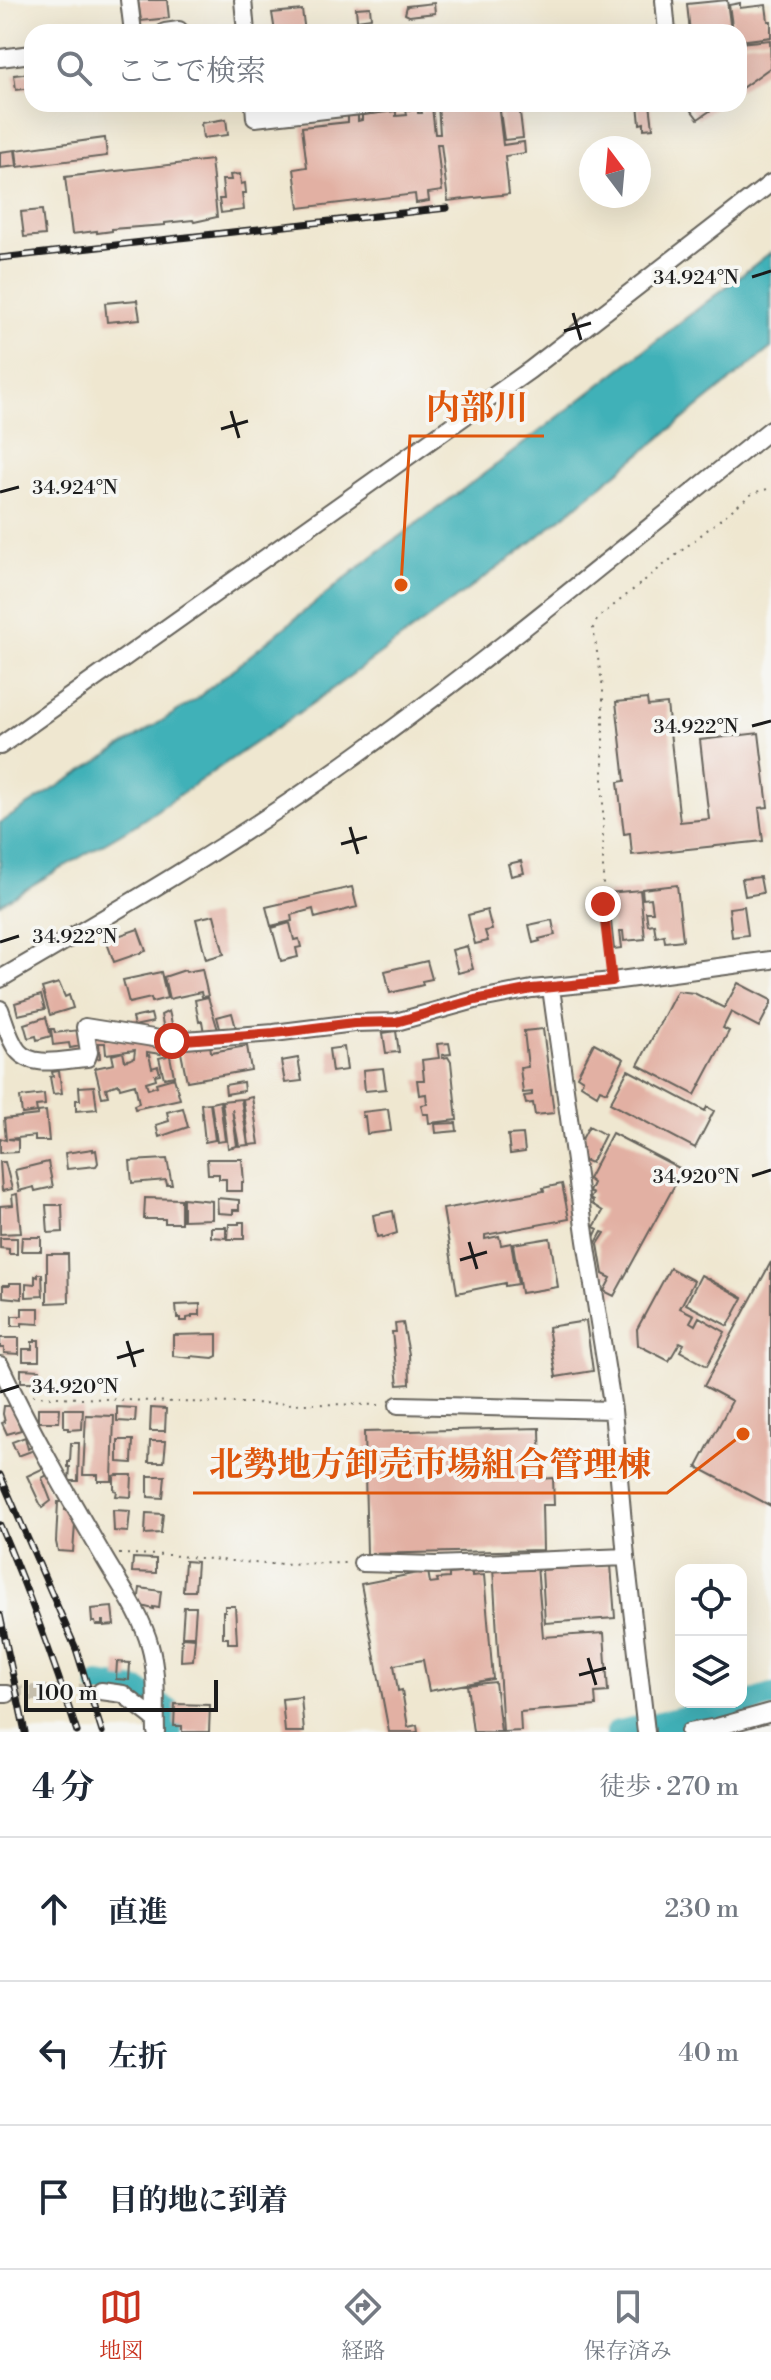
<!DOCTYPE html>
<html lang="ja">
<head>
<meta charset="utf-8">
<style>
	body { margin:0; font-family:"Libre Bodoni","Noto Serif JP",serif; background:#f6f6f7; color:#1f2937 }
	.controls { position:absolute; right:24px; bottom:24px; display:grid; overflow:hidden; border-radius:16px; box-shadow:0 8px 32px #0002 }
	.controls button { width:72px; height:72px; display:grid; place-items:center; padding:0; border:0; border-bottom:2px solid #e0e1e3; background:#fff; color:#1f2937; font:40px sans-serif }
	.compass { position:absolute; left:579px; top:136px; width:72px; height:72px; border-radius:50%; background:#fff; box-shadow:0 8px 32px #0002; rotate:344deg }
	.scale { position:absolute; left:24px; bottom:20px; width:194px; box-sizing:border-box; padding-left:8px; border:4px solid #1c1c1c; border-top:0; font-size:22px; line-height:28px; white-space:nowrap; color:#1c1c1c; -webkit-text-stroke:6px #f6f6f2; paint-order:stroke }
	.stop { position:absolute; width:24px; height:24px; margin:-18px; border:6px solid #c8321e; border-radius:50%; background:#fff }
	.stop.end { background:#c8321e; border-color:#fff; box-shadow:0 2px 8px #0008 }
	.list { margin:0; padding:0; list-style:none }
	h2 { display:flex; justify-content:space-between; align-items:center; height:104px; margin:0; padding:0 32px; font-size:34px }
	h2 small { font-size:26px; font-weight:400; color:#747a83 }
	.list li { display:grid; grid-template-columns:52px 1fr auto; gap:24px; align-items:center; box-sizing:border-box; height:144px; padding:0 32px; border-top:2px solid #e0e1e3 }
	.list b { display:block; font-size:30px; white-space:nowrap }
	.list em { font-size:26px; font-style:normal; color:#747a83 }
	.icon { flex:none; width:44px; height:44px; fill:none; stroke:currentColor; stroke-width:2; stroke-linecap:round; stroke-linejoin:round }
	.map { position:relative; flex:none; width:771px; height:1732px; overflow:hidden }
	.search { position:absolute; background:#fff; box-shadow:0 8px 32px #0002; left:24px; right:24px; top:24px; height:88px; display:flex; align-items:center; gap:20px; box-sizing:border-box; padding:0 28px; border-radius:24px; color:#747a83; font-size:30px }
	.sheet { height:536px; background:#fff }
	nav { display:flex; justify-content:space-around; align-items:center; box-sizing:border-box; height:112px; border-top:2px solid #e0e1e3; background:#fff; font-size:22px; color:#747a83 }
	nav a { display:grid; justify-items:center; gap:4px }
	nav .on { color:#c8321e }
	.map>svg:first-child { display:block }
</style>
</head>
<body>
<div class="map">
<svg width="771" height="1732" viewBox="0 0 771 1732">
	<rect width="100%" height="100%" fill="#f6f6f2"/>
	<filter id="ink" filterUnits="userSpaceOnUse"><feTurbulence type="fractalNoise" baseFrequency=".0125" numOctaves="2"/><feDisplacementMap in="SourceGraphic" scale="16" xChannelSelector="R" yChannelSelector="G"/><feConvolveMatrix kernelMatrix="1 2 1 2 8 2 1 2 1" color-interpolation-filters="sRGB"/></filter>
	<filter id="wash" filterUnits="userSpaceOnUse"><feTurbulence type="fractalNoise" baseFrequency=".006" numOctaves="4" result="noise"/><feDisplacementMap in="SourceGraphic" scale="32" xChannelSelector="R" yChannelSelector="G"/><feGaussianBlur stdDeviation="1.8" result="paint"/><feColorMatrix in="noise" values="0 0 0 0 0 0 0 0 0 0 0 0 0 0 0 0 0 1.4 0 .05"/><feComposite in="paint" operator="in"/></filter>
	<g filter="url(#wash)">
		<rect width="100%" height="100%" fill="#efe7d0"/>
		<path fill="#41b1b8" stroke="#2e666a" stroke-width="2" d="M771,252v96l-253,205 -205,150 -176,121 -137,80v-81l195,-123 179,-145 126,-93z"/>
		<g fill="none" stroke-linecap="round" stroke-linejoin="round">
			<path stroke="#41b1b8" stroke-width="24" d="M99,1685l40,6 30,20 1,21
				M618,1732l125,-27 28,-9"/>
		</g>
		<g id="blocks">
			<path fill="#e2b0a3" d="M138,0h29l2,18 -28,3z
				M727,0l4,32h-41l-3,-28z
				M434,3l1,10 -26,3 -4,-2 2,-8z
				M740,3v5l26,-3 2,16h3v16l-32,4v-9h-6l-4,-27z
				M370,7l1,11 -14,2 -1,-12z
				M302,10l3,22h-30l-3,-19z
				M770,40l1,27 -32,23v-47z
				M32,73v15l-16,2 -2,-15z
				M438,104h60l5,41 21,-3 1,11 -20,3 4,38 -61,7 -7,-57h-4l5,47 -14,2 1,8 -13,2 -1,-9 -116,14 -5,-39 13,-2 -5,-40 46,-5v-6l10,-1v6l4,-1v-5l34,-4v5l11,-1 -1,-5 12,-1v4h4l-1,-5 11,-1 3,27h5z
				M499,104h20l4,34 -19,2z
				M638,104h12l3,24 -9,1v-6l-4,1z
				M694,104h26l-22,15 -9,-12z
				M226,119l2,16 -25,3 -2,-15z
				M105,138l2,18 -89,11 -2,-17z
				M15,150l2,16 -17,2v-16z
				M211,160l6,57 -23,5 -1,-2 -28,3v2l-53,4v2l-15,2v-2l-25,3 -7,-57z
				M240,174l1,10 4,-1 1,10h-4l2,17 -23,3 -2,-14h5l-2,-19h9l-1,-5z
				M42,210l3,25 -21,2 -3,-25z
				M137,300l3,19 -33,3 -2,-19z
				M647,699l1,7 19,-2 13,118 29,-3 -9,-79 59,-7 9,74 -9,1 4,33 -131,14 -2,-22 -6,1 -6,-52 7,-1 -9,-79z
				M521,861l3,12 -13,3 -3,-12z
				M760,877l3,16 -18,3 -3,-17z
				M677,885l6,55 -18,2 -1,-7 -8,2 -2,-13 -6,1 -2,-13h7l-2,-14 -8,1 -1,-10z
				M352,887l5,20 -42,11 -2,-9 -22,6 1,6 -21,5 -5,-19z
				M640,890l5,49 -21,2 -1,-10h-3l2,17 -8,1 -6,-56z
				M744,906l4,29 -16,2 -3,-29z
				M487,910l5,20 -7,1 3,10 -13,3 -7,-29z
				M214,915l10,39 -18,5 -10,-40z
				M552,920l3,15 -16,4 1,2 -7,2 -4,-18z
				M290,923l4,17 5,-1 2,8 -5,1 2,9 -17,4 -9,-33z
				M138,929l8,22 -32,11 -8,-22z
				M467,946l6,23 -15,4 -6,-23z
				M427,961l5,18 -10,2 1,4 -33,8 -5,-22z
				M202,969l6,27 -6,1 -1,-5 -32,7 -5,-22 21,-7 1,2z
				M161,972l6,26 -15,4 -1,-4 -22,5 -6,-23z
				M59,983l6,14 4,-2 4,13 -23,7 -8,-27z
				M738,983l33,17v4l-12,23 -28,-15 -8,16 6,3 -34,64 -57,-30 39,-74 17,2 30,15z
				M41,995l4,14 -27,6 -3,-12z
				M208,997l10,33 -14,3 -2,-12 -3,1 -4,-22z
				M169,1011l5,21 -9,2 -4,-19z
				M232,1013l4,15 -15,4 -4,-15z
				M151,1014l2,8 -19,4 -2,-8z
				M46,1017l5,19 -14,4 -1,-4 -8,2 -4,-14z
				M51,1029h3l1,4 24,-3 2,16 -11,2 -1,-5 -16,2z
				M543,1029l11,84 -19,2 -2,-12 -7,1 -2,-8 8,-1v-3l-9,1 -3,-25 8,-1 -4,-36z
				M396,1031l3,21 -13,1 -3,-20z
				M106,1035v5l23,-2 34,5 -2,11 -14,-2v4l2,-1 3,13 6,-2 2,8 -5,1 1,4 -10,3 2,7 9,-3 -1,-3 18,-5 6,21 -45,10 -1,-4 5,-2 -4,-19 -15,4 -1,-4 -13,4 2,8 -6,1 -7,-29 19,-4 -2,-9 11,-3 2,9 9,-3 1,-8 -29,4 -1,-11h-6l1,15 -5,1 -2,-23z
				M449,1043l2,11 -9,1v3l6,-1 3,5 6,58 -28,3 -1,-9h-5l-2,-9 6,-1 -1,-10 -7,1 -2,-15h7l-2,-20 17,-2 -2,-14z
				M594,1043l30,16 -17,33 -7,-3 -3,6 -16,-10 2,-5 -6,-4z
				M210,1044l1,8 36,-6 4,24 -64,11 -7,-33z
				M165,1046h3l6,30 -10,2 -5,-20 8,-2z
				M344,1047l3,23 -15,2 -3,-23z
				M298,1058l4,23 -17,2 -4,-22z
				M383,1068l3,21 -21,2 -2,-21z
				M628,1070l77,41 2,-4 7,4 -19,37 -85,-45z
				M59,1071l3,22 -9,1 -3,-17 3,-1 -1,-4z
				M243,1082l1,9 -18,3 -1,-9z
				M94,1086l3,23 -21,2v-11h4l-1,-13z
				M44,1094l1,11 -9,1 1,6 -15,2 -2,-17z
				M252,1097l7,47 -10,1 -6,-46z
				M241,1099l7,46 -9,1 -7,-37 5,37 -9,2 -6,-47z
				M220,1101l5,40 -8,1 -6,-39z
				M210,1103l5,37 -10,2 -4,-38z
				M183,1108l5,19 -29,10 -3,-12 13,-4 -2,-9z
				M388,1109l3,22 -24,3 -2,-18 -2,1 -1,-5z
				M46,1111l3,30h-14v-5l-27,3 10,1v12l-18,1v-15l6,2 -2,-21 34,-4v-3z
				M456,1123l1,8 -21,2 -1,-9z
				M589,1126l16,9 -14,28 -9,-4 -2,-16z
				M612,1133l71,37 -69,126 -10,-5 7,-13 -8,-4 -5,-30 7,-11 -3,-1 -6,11 -4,-2 6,-12 -4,-2 9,-16 -11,-7 1,-3 -3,-2 3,-5 -4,-2 4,-9 -5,-4z
				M523,1134l2,18 -15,2 -2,-19z
				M93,1149v2l3,-1 2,13 -2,3 -29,3 -2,-16z
				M167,1159l5,26h-5l-1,-5 -34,3 -2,-22z
				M207,1159h35l2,23h-2v9h-16v-12h-7v-5h-11z
				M0,1162h5l7,27 -10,2z
				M48,1162l5,25 -18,4 -1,-4 -15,4 -4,-21z
				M562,1184l7,35 -84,16v4l14,-3 2,9 10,-2 7,41 -13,2v-3l-48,10 -14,-84 101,-18 -1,-3z
				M17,1194l4,39 -21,1v-28l13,-1 -1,-10z
				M145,1198l36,1v24h-16v-4h-21z
				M183,1198l29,3v18l-29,1z
				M217,1198l22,2v10h-6v4l-15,-1z
				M46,1205h16l1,27 -15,1z
				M393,1211l4,22 -15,5v-2l-5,1 -4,-22z
				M239,1222h5v17h-16l1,-15h10z
				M211,1227h15v11l-15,-1z
				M22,1237h19v14h-20z
				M0,1238h17v16h-8v-5l-9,-1z
				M550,1238l8,49 -37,6 -8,-49z
				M47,1254h21l1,48 -22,1z
				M771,1262v244l-74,-39 35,-66 -28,-15z
				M670,1268l24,13 -14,27 14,7 -4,7 5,3 4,-8 26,15 -18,34 -27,-15 4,-7 -4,-2 -11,19 -31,-16 -1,-16z
				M38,1274h4l1,22 -17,1v-14l9,1v-8l3,1z
				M701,1275l42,23 -15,28 -42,-22z
				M10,1283h12v16l-19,-2v-12h7z
				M200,1304v11h-8v2l-5,1v3h-7v-3h-3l-1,-13z
				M22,1308h17v16l-17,-1v3h-10v-10h10z
				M586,1321l7,50 -37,6 -8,-50z
				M403,1323l6,31 1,30 -12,1 -6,-53h4l-1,-8z
				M217,1334v22l-4,2 -22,-2v2l-18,-2v-21z
				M0,1338h19v16l-15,-1v-5h-4z
				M35,1340h4v21h-16v-12h9v-7h3z
				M21,1369l19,1v16l-8,-1v-3h-11z
				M4,1406h8l9,24 -14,4 -5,-11 3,-1 -2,-8z
				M117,1407l19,1 -1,14 -18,-1z
				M38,1408h22l-1,14h-21z
				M151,1408l15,1 -1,22h-15z
				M64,1409h19l-1,20 -14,1v-2h-4z
				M86,1415l28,1 -2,65h-14v-6h-15z
				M540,1428l1,51 12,-1 1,27h-12l1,45 -176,4 -3,-122z
				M25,1437l3,12 7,-4 2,4 -19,7 -6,-14z
				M118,1440h15l-1,23 -14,-1z
				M150,1441h16l-2,21h-15z
				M71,1443h8l-1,38h-9l1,-14h-2v-5h2z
				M46,1467l3,7 -7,4 9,23 -9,7 -15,-32z
				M117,1475h15l-1,22 -15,-1 1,-5 -3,-1v-14z
				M148,1476h17l-2,22 -15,-1z
				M58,1502h7v8h2l8,14 -2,28 -15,-1 -2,-9z
				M113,1510l17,1 -2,21 -14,-1z
				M146,1513l17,1 -2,19 -16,1z
				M133,1558l23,1v14l-24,-1z
				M185,1561l12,1 -2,29h-12z
				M611,1565l4,53 -70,5 -3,-53z
				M537,1566l6,71 61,-4 4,59 -13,1 1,13 -76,6 1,19 -18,1 -10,-164z
				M428,1571l2,12 8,-1 -1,-3 12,-1v-4l23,-2v4l12,-1 9,104 -64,12 -6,-31 -29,5 4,26 4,-1 6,37 9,-2 1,7h-29l-28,-148z
				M140,1588l21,3 -2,17 -6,-1v2l-15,-4z
				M225,1606h10l2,37h-9v-5h-5v-27h2z
				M112,1607l2,18 -10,1v-5h-2v4h-6l-1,-3h-3l-1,-13z
				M184,1607h12l-2,29h-12z
				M182,1637l13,1 -2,22 -12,1z
				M117,1662l13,1 -1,17 -13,-1z
				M495,1682l6,50h-28l-6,-47z
				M301,1697l3,35h-19l-3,-33z
				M175,1704l35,1 -1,27h-27v-6h-8z"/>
		</g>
	</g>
	<g filter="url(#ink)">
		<use href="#blocks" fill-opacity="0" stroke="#66635b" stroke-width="2"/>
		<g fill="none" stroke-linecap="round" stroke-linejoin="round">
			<path stroke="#c5beac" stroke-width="16" stroke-dasharray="16 8" stroke-linecap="butt" d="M7,1694l94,-3"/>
			<g stroke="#66635b" stroke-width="20">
				<path id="minor" d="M129,0l4,32
					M243,0l3,32
					M664,0l3,32
					M165,32l14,-2
					M0,58l32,-4
					M254,104l1,14 123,-14
					M0,746l530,-376 241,-187
					M0,979c122,-71 244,-142 358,-225 142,-102 276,-216 413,-325
					M551,988l35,253 27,169 13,147 20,175
					M0,1009c5,13 9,31 18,42 15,18 48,8 69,7l2,-6 -4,-25 87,14 102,-8 80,-10 42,-1 79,-22 57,-11 80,-8 159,-21
					M0,1365c30,65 66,127 102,189 17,30 39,59 48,92 8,28 5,58 6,86
					M398,1405l215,5
					M362,1563l74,2 190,-8
					M101,1691l22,3 32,25
					M0,1694h7
					M689,1732l28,-5 54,-15"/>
			</g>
			<path stroke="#66635b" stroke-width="2" stroke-dasharray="2 6" stroke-linecap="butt" d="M610,964l-7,-60v-216l-10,-60 5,-10 155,-125 18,-5
				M33,1396l142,6 207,3
				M119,1554l49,1 96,9 84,-1"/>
			<use href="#minor" stroke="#fff" stroke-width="16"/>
			<g stroke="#1c1c1c" stroke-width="7">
				<path id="rail" d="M0,258l447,-50
					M0,1475l76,174 26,83
					M0,1525c29,68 54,137 77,207
					M0,1615l25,117"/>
			</g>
			<use href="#rail" stroke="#f6f6f2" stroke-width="4" stroke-dasharray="12" stroke-linecap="butt"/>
		</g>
	</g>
	<g fill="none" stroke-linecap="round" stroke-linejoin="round" filter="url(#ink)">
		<path stroke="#c8321e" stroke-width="10" d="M172,1041l102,-8 80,-10 42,-1 79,-22 57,-11 80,-8 -9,-77"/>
	</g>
	<path fill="none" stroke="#1c1c1c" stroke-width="3" d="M752,277l19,-6M573,313l8,27M564,331l27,-8M231,411l8,27M221,429l27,-8M0,492l19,-5M752,726l19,-5M350,827l8,27M341,844l26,-7M0,942l19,-6M752,1176l19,-6M469,1242l8,27M460,1260l27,-8M127,1341l8,26M117,1358l27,-8M0,1392l19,-6M588,1658l8,27M579,1675l27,-7"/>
	<g font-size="20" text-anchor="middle" fill="#1c1c1c" stroke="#f6f6f2" stroke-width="7" stroke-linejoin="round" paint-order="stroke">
		<text x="696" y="284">34.924°N</text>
		<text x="75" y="494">34.924°N</text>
		<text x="696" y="733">34.922°N</text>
		<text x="75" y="943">34.922°N</text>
		<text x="696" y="1183">34.920°N</text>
		<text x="75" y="1393">34.920°N</text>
	</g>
	<path fill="none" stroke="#de560d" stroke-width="3" d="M401 585L410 436H544M743 1434L667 1493H193"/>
	<g fill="#de560d" stroke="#f6f6f2" stroke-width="3">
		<circle cx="401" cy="585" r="8"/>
		<circle cx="743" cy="1434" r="8"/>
	</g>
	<g font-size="34" text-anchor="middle" font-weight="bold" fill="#de560d" stroke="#f6f6f2" stroke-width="7" stroke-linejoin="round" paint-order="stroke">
		<text x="477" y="419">内部川</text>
		<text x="430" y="1476">北勢地方卸売市場組合管理棟</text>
	</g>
</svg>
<div class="controls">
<button><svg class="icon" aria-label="locate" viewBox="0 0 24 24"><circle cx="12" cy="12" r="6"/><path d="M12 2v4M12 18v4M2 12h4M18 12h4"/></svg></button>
<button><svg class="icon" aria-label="layers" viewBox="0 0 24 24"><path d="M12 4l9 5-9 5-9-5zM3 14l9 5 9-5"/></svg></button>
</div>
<svg class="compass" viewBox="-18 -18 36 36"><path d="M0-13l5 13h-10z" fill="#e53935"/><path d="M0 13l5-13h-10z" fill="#747a83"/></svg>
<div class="scale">100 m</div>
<div class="stop" style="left:172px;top:1041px"></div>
<div class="stop end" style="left:603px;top:904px"></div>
<div class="search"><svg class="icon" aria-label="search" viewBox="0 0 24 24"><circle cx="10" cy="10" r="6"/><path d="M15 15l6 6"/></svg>ここで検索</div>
</div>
<section class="sheet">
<h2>4 分<small>徒歩 · 270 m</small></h2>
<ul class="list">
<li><svg class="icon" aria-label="ahead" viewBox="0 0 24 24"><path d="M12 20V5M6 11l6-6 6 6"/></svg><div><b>直進</b></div><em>230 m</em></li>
<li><svg class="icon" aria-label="left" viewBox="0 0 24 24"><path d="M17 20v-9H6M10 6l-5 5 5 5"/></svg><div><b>左折</b></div><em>40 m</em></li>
<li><svg class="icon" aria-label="arrive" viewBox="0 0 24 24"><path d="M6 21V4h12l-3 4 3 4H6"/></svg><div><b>目的地に到着</b></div></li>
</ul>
</section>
<nav>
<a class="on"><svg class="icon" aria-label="map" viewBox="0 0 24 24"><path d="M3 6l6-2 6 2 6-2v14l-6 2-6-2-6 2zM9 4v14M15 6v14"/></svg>地図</a>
<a><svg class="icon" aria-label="directions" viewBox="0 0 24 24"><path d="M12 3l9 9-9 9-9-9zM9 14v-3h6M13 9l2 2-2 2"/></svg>経路</a>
<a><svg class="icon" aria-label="saved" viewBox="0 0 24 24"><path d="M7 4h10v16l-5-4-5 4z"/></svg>保存済み</a>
</nav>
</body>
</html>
